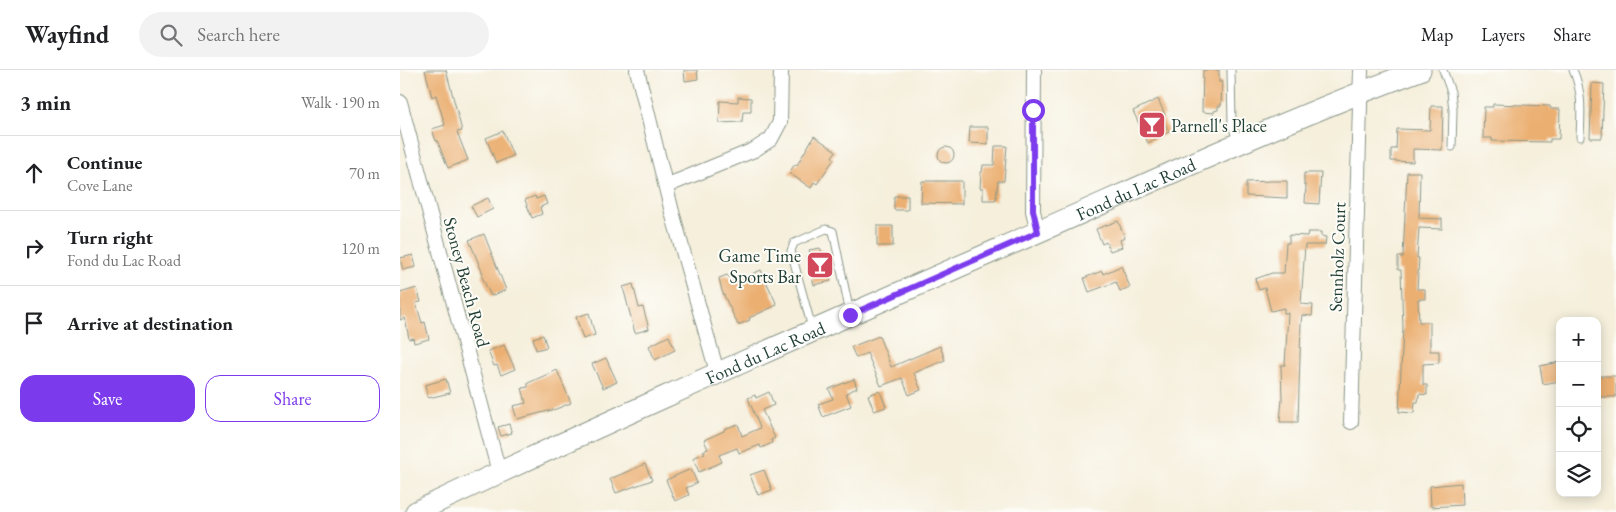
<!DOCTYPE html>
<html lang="en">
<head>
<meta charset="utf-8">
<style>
	body { margin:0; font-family:"EB Garamond",serif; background:#f2f2f2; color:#202124 }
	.controls { position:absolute; right:15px; bottom:15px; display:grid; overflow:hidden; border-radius:10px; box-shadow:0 2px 12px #0003 }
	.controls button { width:45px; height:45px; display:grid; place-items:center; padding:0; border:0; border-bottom:1px solid #e0e0e0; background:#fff; color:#202124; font:25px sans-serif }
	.stop { position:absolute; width:15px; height:15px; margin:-11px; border:4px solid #7c3aed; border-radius:50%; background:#fff }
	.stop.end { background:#7c3aed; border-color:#fff; box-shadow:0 1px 5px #0008 }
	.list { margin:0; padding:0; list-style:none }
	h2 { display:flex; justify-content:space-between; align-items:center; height:65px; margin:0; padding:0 20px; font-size:21px }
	h2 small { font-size:16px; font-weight:400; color:#757577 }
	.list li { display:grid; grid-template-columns:32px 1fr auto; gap:15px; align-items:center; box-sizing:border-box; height:75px; padding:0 20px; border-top:1px solid #e0e0e0 }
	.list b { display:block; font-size:19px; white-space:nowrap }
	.list p { margin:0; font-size:16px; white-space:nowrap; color:#757577 }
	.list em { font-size:16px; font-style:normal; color:#757577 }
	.actions { display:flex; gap:10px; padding:15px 20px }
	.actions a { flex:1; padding:11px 0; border:1px solid #7c3aed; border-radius:15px; text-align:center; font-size:18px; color:#7c3aed }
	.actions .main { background:#7c3aed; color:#fff }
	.icon { flex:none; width:28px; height:28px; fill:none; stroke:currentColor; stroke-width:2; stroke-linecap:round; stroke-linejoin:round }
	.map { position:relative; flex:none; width:1216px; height:442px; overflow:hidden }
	header { display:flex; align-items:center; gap:30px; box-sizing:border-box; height:70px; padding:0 25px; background:#fff; border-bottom:1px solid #e0e0e0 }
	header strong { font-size:24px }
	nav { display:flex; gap:28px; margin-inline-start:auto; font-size:18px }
	.search { width:350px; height:45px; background:#f2f2f2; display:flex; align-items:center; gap:12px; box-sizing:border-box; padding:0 18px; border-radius:28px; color:#757577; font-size:19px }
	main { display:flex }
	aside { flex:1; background:#fff }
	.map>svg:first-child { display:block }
</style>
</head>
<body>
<header>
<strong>Wayfind</strong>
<div class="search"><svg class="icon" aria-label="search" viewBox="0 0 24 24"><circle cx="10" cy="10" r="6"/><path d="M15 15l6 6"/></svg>Search here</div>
<nav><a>Map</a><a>Layers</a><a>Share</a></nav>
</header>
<main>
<aside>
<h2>3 min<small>Walk · 190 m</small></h2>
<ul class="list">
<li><svg class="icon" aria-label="ahead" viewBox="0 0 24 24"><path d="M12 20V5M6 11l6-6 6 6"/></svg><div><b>Continue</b><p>Cove Lane</p></div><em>70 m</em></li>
<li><svg class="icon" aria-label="right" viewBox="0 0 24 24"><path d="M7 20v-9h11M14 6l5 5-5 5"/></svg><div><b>Turn right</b><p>Fond du Lac Road</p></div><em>120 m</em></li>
<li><svg class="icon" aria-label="arrive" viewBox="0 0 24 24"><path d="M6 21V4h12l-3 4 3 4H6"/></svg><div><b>Arrive at destination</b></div></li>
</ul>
<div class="actions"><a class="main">Save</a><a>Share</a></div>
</aside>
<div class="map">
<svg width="1216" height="442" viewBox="0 0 1216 442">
	<rect width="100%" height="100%" fill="#fdfcf7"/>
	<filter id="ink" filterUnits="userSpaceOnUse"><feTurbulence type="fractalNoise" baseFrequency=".02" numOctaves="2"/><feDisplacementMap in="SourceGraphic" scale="10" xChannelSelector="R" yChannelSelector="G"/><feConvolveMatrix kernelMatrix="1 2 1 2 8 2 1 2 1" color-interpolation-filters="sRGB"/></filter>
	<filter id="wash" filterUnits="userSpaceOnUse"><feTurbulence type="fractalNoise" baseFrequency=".0096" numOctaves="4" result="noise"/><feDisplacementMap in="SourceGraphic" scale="20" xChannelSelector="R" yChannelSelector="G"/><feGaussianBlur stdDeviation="1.12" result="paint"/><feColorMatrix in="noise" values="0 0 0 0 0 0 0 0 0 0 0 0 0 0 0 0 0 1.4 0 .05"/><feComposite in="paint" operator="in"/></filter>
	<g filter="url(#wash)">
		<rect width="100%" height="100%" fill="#f5efdc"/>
		<g id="blocks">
			<path fill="#ebaf71" d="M25,0h21l16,61 -5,1 11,28 -20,8 -11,-28 -1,1 -4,-12 13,-4 -9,-30 -4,2z
				M284,0h13l1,9 -13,2z
				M803,0h16v12h3l-1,24h-3v4l-4,1v2l-12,-1z
				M1192,13l12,1 -2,54h-12z
				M338,27l13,1v14h-8l-1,10 -23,1 1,-22 18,1z
				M758,29l7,16 -3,2 7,15 -21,11 -15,-32z
				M1093,34l57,2 1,3h9l-1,30h-9v3l-58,-1v-3h-9l1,-31h9z
				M1031,36h12l-1,44 -29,-1v13l-22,-1v-12h5l1,-20 33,1z
				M570,57h18v17l-19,-1z
				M103,61l10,25 -17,7 -10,-25z
				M414,66l22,15 -4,6 2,2 -17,25 -3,-2 -3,6 -22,-15 6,-9 2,1z
				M595,76h12l-3,35h-6l-2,19h-13v-12h-3l1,-16h1l1,-7h11z
				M538 85a8 8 0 1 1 16 0a8 8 0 1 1-16 0Z
				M1007,102h13l-1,46 23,1v10l-23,-1 -2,30h2l-2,31h8v10h-7l1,23h11v29h9v12l-16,1v21h4v10l-8,-1 -1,8h-3l-1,11 -15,-1 4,-84 -2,-58h-3v-13h5z
				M904,103h17l-2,31 -14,-1 1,-18h-2z
				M522,111h40v23l-41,-1z
				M872,111h15v17l-41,-2v-14z
				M135,126l1,3 8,-3 3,8 -7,3 2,7 -10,4 -7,-18z
				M494,126h14v14h-14z
				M88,128l5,11 -16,8 -6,-11z
				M718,151l7,17 -5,2 2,7 -12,4 -4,-9 -4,2 -6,-15z
				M477,156h16v20h-16z
				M908,162h13v4l5,1 -1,8h-20l-4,59 12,1 -1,11 -10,-1 -1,8 -3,99h-18l2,-23 -1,-34h4l3,-52h-4v-5l-13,3 -6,-23 -6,2 -4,-11 17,-6h12l2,-30h3v-8l18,1z
				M84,164l22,56 -15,6 -10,-21 2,-1 -14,-34z
				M420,178l5,11 4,-1 4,14 -4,1 2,8 -17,4 -7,-29 4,-1 -2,-5z
				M13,185l3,12 -13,3 -3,-12z
				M721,196l9,21 -10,4 -4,-9 -27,10 -5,-14 18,-7 1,3z
				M361,200l16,35 -28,13 1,2 -12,5 -16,-34 -3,-13 8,-3 7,7z
				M233,214l6,24 4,-1 6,22 -14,4 -12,-46z
				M17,218l4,14 -5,1 6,20 3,-1 4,17 -15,4 -1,-5 -4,1 -4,-21 -5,2v-27z
				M189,243l6,22 -12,4 -7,-22z
				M143,265l4,12 -11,3 -3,-12z
				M269,266l6,14 -20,10 -6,-14z
				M479,266l12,31 49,-21 5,14 -31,13 7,17 -12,5 -7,-17 -21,8 -14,-33 -11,5 -5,-11z
				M104,275l11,24 -14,6 -4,-10 -3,1 -6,-15z
				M206,288l11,24 -14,6 -11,-24z
				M1160,292v19l-17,3 -3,-18z
				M157,300l14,33 -15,6 -39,10 -4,-13 13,-3 -4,-15 6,-1v-4z
				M1197,306h19v21h-19z
				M46,309l4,14 -22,5 -3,-13z
				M454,309l3,9 -11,5 5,13 -28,11 -5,-13 15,-5 -4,-10z
				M480,321l6,16 -12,4 -6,-16z
				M369,322l5,13 -12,5 13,28 -4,2 1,3 -11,5 -1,-3 -21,8 -2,-5 -18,7 3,7 -23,10 -6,-14 12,-5 -2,-2 5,-2 -4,-9 20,-9v-2l14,-5 4,12 18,-8 -12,-30 7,-3 1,3z
				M109,354l3,9 -11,3 -3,-9z
				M245,394l7,16 -36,13 -6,-14z
				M291,399l6,14 -11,5 3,7 -14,6 -9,-21z
				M364,400l8,20 -14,5 -8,-20z
				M1061,413l1,22 -31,2 -1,-21z"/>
		</g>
	</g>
	<g filter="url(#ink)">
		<use href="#blocks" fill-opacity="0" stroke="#8a9688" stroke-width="1"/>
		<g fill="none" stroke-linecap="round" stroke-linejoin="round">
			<g stroke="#8a9688" stroke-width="9">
				<path id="service" d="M831,0l1,55 5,16
					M1043,0l8,22 2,18 -1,37
					M1173,0c10,22 8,44 7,67
					M412,258l-21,-77 3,-8 32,-14 7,2 17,82"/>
			</g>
			<g stroke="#8a9688" stroke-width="16">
				<path id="minor" d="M237,0l35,142 45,160
					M634,0l-1,141 5,21
					M0,32l99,370
					M266,116l88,-36 17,-11 9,-17 1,-52
					M951,352l10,-352"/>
			</g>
			<g stroke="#8a9688" stroke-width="23">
				<g id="primary">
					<path id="s1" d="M16,442c192,-92 388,-177 583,-263 140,-61 278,-126 421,-179"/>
				</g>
			</g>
			<use href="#service" stroke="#fff" stroke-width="7"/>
			<use href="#minor" stroke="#fff" stroke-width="14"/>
			<use href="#primary" stroke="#fff" stroke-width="21"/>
		</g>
	</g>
	<g fill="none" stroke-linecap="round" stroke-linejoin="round" filter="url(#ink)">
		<path stroke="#7c3aed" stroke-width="6" d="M450,245l188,-83 -5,-22v-100"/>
	</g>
	<defs>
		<g id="bar-square" transform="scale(1.4375)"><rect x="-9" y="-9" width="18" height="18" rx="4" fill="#d1495b" stroke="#fdfcf7"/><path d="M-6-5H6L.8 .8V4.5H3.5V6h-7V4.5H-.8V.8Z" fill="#fff"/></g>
	</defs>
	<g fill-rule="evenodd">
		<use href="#bar-square" x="752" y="55"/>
		<use href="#bar-square" x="420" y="195"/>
	</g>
	<g text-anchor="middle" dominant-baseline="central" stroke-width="4" stroke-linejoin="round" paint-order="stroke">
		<g font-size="18" fill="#1f3d34" stroke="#fdfcf7" text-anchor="start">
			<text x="771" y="55">Parnell's Place</text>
			<text x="401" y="185" text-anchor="end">Game Time<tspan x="401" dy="21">Sports Bar</tspan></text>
		</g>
		<g font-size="18" fill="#1f3d34" stroke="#fdfcf7">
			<text stroke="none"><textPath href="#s1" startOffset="789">Fond du Lac Road</textPath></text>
			<text transform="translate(937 187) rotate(-88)">Sennholz Court</text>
			<text transform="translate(67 212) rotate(75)">Stoney Beach Road</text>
			<text stroke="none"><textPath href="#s1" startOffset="384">Fond du Lac Road</textPath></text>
		</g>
	</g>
</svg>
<div class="controls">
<button>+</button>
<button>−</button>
<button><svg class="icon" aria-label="locate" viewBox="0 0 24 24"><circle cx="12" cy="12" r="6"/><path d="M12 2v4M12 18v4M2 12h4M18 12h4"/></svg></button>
<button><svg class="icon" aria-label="layers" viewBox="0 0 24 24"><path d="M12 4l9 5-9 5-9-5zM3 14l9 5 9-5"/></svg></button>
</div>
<div class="stop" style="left:633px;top:40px"></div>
<div class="stop end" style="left:450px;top:245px"></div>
</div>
</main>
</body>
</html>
